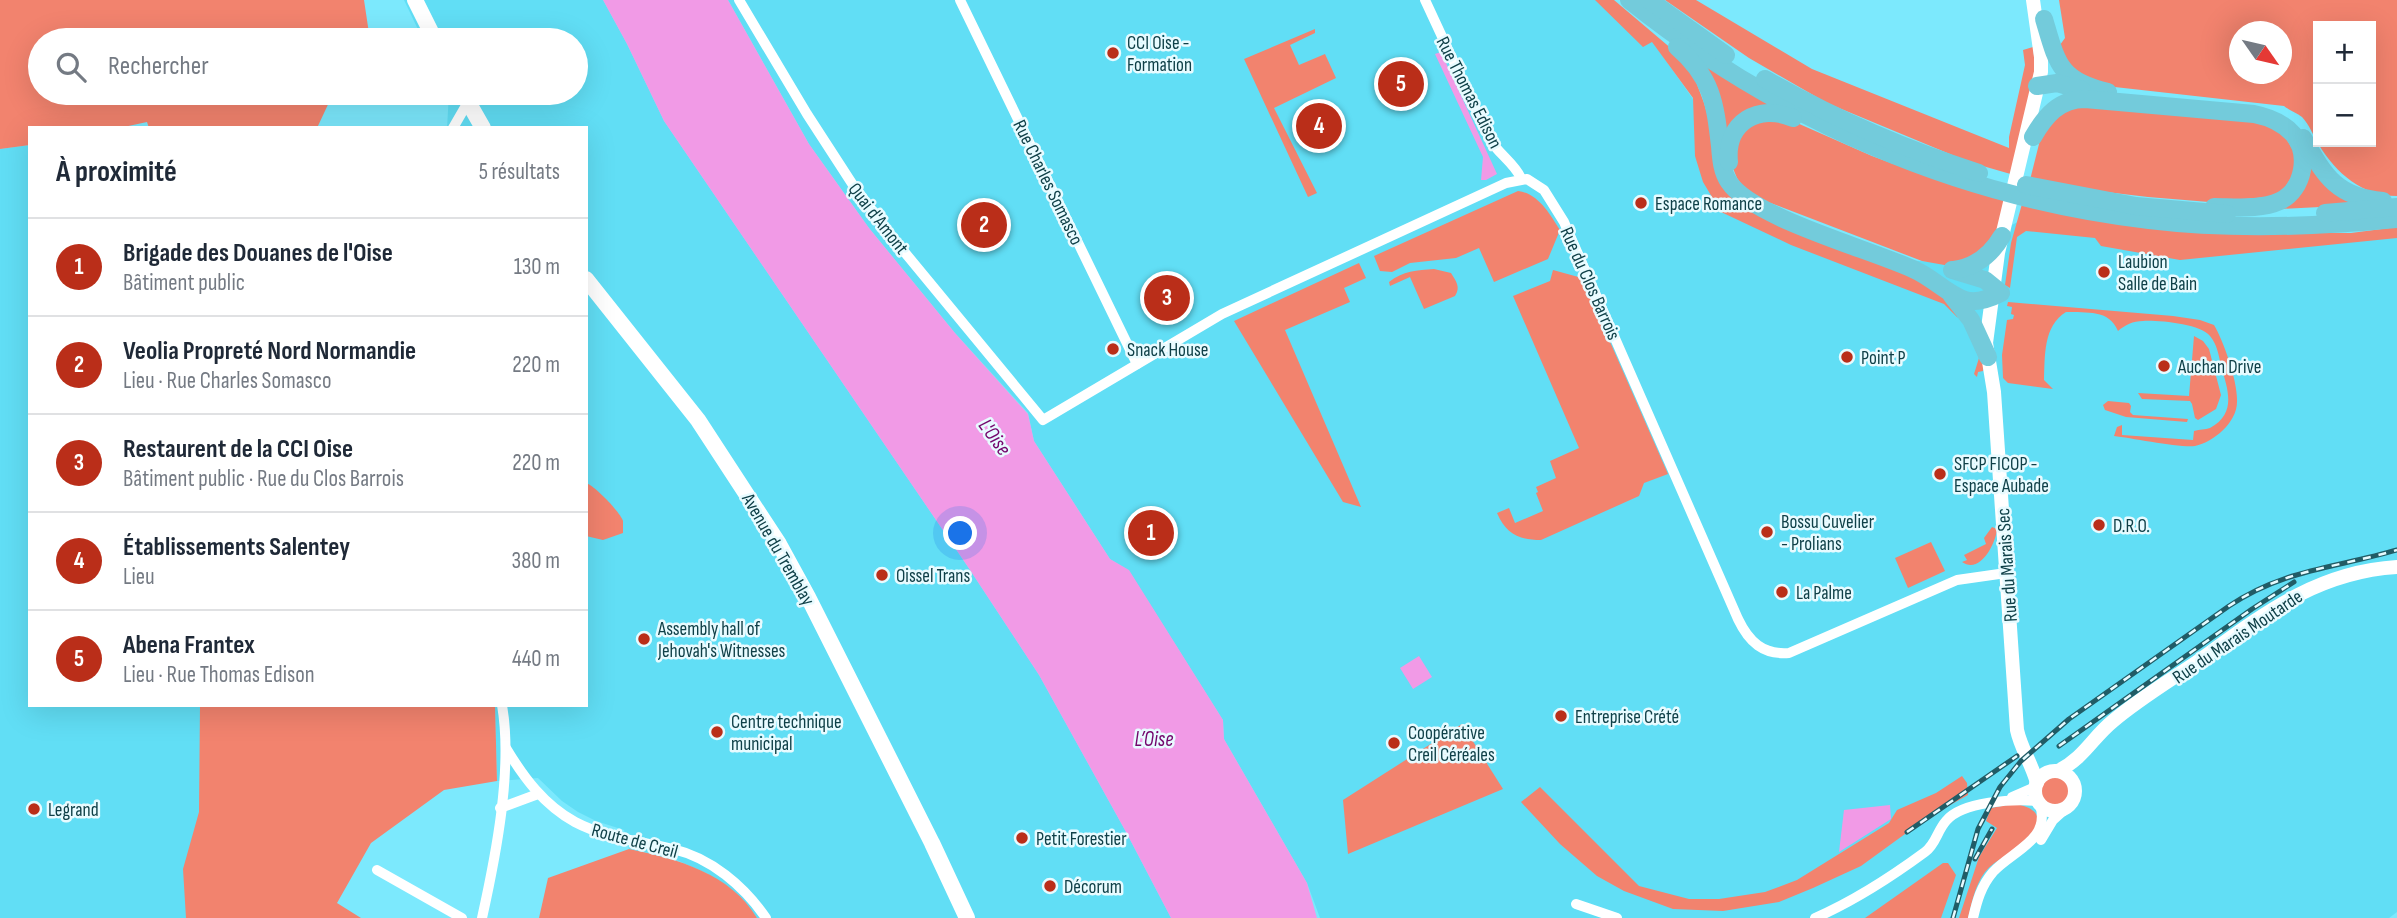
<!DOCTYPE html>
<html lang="fr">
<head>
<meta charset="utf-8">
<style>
	body { margin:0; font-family:"Sofia Sans Condensed",sans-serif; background:#f6f6f7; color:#1f2937 }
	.controls { position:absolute; right:21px; top:21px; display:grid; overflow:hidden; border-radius:0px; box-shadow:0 7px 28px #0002 }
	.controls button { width:63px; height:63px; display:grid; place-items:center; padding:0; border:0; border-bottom:2px solid #e0e1e3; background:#fff; color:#1f2937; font:35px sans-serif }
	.compass { position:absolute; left:2229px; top:21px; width:63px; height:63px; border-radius:50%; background:#fff; box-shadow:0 7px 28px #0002; rotate:124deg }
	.you { position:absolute; left:961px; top:534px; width:24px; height:24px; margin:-18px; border:5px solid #fff; border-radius:50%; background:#1a73e8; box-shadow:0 0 0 10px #1a73e833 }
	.badge { display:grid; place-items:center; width:46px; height:46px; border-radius:50%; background:#ba2e19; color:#fff; font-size:23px; font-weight:700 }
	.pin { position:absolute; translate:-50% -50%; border:4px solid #fff; box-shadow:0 2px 7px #0006 }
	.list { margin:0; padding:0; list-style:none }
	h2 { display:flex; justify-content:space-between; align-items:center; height:91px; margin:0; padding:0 28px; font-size:30px }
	h2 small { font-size:23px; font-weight:400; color:#747a83 }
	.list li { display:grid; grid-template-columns:46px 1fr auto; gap:21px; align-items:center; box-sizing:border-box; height:98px; padding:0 28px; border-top:2px solid #e0e1e3 }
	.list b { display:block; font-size:26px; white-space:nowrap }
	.list p { margin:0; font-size:23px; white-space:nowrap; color:#747a83 }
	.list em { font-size:23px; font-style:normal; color:#747a83 }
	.icon { flex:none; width:38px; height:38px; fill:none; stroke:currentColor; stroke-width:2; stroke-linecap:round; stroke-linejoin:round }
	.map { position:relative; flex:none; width:2397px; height:918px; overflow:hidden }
	.search { position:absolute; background:#fff; box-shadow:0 7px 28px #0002; left:28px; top:28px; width:560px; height:77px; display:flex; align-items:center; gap:18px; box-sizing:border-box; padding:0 24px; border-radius:38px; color:#747a83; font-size:26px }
	.panel { position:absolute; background:#fff; box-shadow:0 7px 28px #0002; left:28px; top:126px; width:560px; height:581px; border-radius:0px }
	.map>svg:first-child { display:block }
	.built { fill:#61def5 }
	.green { fill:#f2836e; fill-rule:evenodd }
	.water { fill:#f19ae6 }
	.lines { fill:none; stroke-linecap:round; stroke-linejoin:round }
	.minor { stroke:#fff; stroke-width:10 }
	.tertiary { stroke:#fff; stroke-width:14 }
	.secondary { stroke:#fff; stroke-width:16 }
	.trunk { stroke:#73cbdb; stroke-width:18 }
	.rail-casing { stroke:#215c66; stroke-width:5 }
	.rail { stroke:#e8fbff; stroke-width:2.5; stroke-dasharray:8; stroke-linecap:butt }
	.poi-dot { fill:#ba2e19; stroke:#e8fbff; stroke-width:2.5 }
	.labels { text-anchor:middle; stroke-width:5; stroke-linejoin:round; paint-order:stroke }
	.poi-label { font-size:19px; fill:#0f4048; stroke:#e8fbff; text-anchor:start }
	.street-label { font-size:19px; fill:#0f4048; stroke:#e8fbff }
	.water-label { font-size:21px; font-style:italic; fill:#73056c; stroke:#e8fbff }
</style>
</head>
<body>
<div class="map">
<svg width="2397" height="918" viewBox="0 0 2397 918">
	<rect width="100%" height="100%" fill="#7ce9fd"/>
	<!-- built -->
	<g class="built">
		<polygon points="404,0 603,0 627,44 664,121 968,567 1039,675 1126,832 1171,918 757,918 743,900 708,874 670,857 629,849 624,830 596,821 578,812 562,801 538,778 497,781 495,705 586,705 586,128 447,128 449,93 576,93 576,40 423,40"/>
		<polygon points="728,0 1606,0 1652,41 1693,99 1721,212 1824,255 1936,262 2026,218 2184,247 2397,233 2397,912 2389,918 1320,918 1307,883 1224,739 1223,720 1129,571 1110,559 1034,441 1028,413 955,333 869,228 809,144"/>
		<polygon points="30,145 30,705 216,705 226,918 0,918 0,149"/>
	</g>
	<!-- green -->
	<g class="green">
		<polygon points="0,0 364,0 370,40 40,40 40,93 366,93 332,96 317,128 149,128 147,122 119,128 30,128 30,145 0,149"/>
		<polygon points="1595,0 1614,0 1673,50 1695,79 1704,103 1730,193 1910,273 1960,309 1983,359 1983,371 1978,372 1977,377 1974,374 1979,358 1963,320 1957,317 1944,304 1791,245 1721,212 1703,182 1695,156 1693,98 1652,42 1643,47"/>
		<polygon points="1665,0 1696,0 1812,69 2009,148 2009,137 2025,65 2023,50 2033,47 2036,73 2014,175 1969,162 1827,103 1749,58"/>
		<path d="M2059,0h338v196c-35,0 -61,-23 -78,-51 -5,-8 -10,-21 -17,-28 -5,-4 -13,-7 -18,-11l-196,-22 -31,-35 8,-11zM2318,26h53v116h-53zM2240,32h42v42h-42z"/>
		<polygon points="1315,29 1315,33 1290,45 1299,65 1325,54 1336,78 1274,108 1317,193 1308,197 1244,59"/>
		<polygon points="1702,63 1774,106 1726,141"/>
		<polygon points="2067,106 2223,114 2280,127 2300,163 2280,196 2209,202 2148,197 2056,186 2030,180 2043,128"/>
		<polygon points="1788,119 1872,156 1929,177 2010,197 2001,228 1987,249 1950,266 1922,261 1768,202 1744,188 1737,178 1732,166 1732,146 1750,121"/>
		<polygon points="2307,162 2359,205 2279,209"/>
		<path d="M1518,191c20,2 32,23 42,39l-12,29 -54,23 -15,-34 -23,10 -46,5 -18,9 -12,-1 -6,-15z"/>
		<polygon points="2022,204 2185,232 2351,233 2397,227 2397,238 2180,260 2101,246 2095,238 2026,231 2017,237 2010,288 2005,285 2011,243"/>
		<polygon points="1359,263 1366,278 1344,288 1350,302 1285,330 1361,507 1343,502 1234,321"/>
		<path d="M1434,269l17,4c5,8 10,14 4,23l-31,13 -14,-32 -20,9 -1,-4c14,-11 28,-12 45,-13z"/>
		<path d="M1553,270l29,8 86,196 -24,9 -5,13 -98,44c-22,0 -35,-6 -44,-27l12,-5 6,15 28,-12 -7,-18 2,-1 -2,-5 20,-9 -6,-17 29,-13 -66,-152 37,-15z"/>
		<path d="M2008,302l165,14 27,4 14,5c10,17 24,57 23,77 0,20 -23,40 -42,44 -14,2 -64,-8 -81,-10l3,-9 5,-2v10l71,5 1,-9c6,-2 11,-1 16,-3 27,-15 18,-38 11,-62 -2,-10 -4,-22 -11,-30 -9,-12 -52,-16 -67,-15 -10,0 -18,4 -25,10 -9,-22 -31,-18 -52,-19 -23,14 -21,44 -22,68l9,9 -45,-6 -5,-5 -1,-23 5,-35 6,-1 1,-4 -3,-1 1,-7 -5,-1z"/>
		<polygon points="2194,336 2203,341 2209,349 2221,395 2216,409 2198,420 2195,418 2192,404 2190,401 2142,399 2138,393 2189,396"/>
		<polygon points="2108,401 2129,403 2131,406 2130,412 2133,415 2188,419 2187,422 2126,417 2105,410 2103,405"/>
		<path d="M586,483c9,3 34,29 37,38 0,3 0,10 0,12l-20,7 -17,-4z"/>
		<path d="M1992,527l5,2c-1,14 -17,46 -35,33l5,-2 -3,-5 22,-11 -2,-6z"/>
		<polygon points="1931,542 1945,571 1908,588 1895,558"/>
		<polygon points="200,705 495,705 497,781 444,790 371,843 337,903 361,918 186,918 183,869 199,812"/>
		<polygon points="1462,724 1503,789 1348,854 1343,800"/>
		<polygon points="1962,776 1967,783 1968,795 1927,818 1861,866 1813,888 1779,902 1723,911 1673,909 1624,891 1597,876 1560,844 1521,802 1540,787 1639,886 1689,899 1719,899 1765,892 1797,880 1889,823 1897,810 1936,793"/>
		<circle cx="2055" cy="791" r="14"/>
		<path d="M2013,804c29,3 32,19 12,39 -12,12 -29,15 -40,29 -10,13 -13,30 -17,46h-9l20,-61 18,-29 -11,-7 5,-13z"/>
		<path d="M629,849c48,10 101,24 128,69h-218l9,-40z"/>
		<polygon points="1943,863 1948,863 1956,875 1941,918 1865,918"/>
	</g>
	<!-- water -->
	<g class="water">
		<polygon points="603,0 728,0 809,144 869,228 955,333 1028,414 1034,441 1110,559 1129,570 1223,720 1224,739 1307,883 1317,918 1171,918 1126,832 1039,675 968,567 664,121 627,44"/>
		<polygon points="1441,52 1497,174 1486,180 1481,180 1483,157 1435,54"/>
		<polygon points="1419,656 1432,677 1413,689 1400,668"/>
		<polygon points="1890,805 1891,819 1839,852 1844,810"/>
	</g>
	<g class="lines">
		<!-- minor -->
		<g class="minor">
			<path d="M739,0l68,114 46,71 44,58 146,177 179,-106 284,-131 21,-4 17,11 20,32 174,397c11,23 25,36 51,34l168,-73 49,-7"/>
			<polyline points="960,0 1137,364"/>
			<path d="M1425,0l65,140c9,14 24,23 31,38"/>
			<polyline points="453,128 468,102"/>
			<path d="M506,748c18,30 38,57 69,74 30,16 65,19 98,27 38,9 71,37 93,69"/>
			<polyline points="2012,797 2035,787"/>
			<polyline points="500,808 538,794"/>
			<polyline points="2041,840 2053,820 2064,810"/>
			<polyline points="377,870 462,918"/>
			<polyline points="1576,904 1617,918"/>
			<path d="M482,918c14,-63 31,-149 20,-213"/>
			<path d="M1815,918c39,-17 76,-41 110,-66 11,-8 12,-21 21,-31 16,-20 68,-22 92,-20"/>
			<path d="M1973,918c4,-17 8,-32 20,-46 19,-21 58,-32 47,-67"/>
		</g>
		<!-- tertiary -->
		<g class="tertiary">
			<path d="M2033,0l8,57v15l-43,181 -12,90 8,49 23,338c4,19 15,34 20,53"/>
			<circle cx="2055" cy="791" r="20"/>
			<path d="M2058,771c27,-14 34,-33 55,-50 26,-22 56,-40 84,-59 64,-46 118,-90 200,-95"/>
		</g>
		<!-- secondary -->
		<g class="secondary">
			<polyline points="415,0 435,40"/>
			<polyline points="463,93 483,128"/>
			<polyline points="586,279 698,420 779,544 808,597 932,843 967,918"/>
		</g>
		<!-- trunk -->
		<g class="trunk">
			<path d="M1629,0c149,120 330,198 520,220 82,10 166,7 248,-1"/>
			<polyline points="1649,0 1726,55"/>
			<path d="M2044,19c13,44 15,62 64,73"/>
			<path d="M1677,47c35,30 38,56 43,99 1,13 2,26 9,36 23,36 144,68 186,88 18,8 32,24 50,30 12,4 26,-2 36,-7l-16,-13 -33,-10"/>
			<path d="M1765,79c68,39 139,70 214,94"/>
			<polyline points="2037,86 2057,83 2082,90"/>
			<path d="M2033,137c12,-21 26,-38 52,-38l169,15c15,3 29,9 39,20 17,20 11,55 -13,67 -20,9 -45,6 -66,6"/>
			<path d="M2303,138c22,38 33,59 80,63"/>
			<path d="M1729,162c-4,-40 30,-59 64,-44"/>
			<polyline points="2026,185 2136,206 2227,214"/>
			<polyline points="2325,213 2397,207"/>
			<path d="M1954,270c21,-3 37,-15 48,-34"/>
			<polyline points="1952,296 1971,320 1988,357"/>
		</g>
		<!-- rail casing -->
		<g class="rail-casing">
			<g id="rail">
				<polyline points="2059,746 2252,609 2294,582"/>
				<polyline points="1907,832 2017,756"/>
				<polyline points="1975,859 1992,829"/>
				<path d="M1953,918l25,-89 22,-42 21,-26 48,-42 160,-113c55,-37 107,-38 168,-56"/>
			</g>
		</g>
		<!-- rail -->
		<use href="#rail" class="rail"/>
	</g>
	<!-- markers -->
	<g class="poi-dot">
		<circle cx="1113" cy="53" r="7"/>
		<circle cx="1641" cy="203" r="7"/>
		<circle cx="2104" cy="272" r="7"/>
		<circle cx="1113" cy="349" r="7"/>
		<circle cx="1847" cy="357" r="7"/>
		<circle cx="2164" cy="366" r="7"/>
		<circle cx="1940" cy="474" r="7"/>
		<circle cx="2099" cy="525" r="7"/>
		<circle cx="1767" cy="532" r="7"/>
		<circle cx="882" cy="575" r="7"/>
		<circle cx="1782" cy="592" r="7"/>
		<circle cx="644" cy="639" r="7"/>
		<circle cx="1561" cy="716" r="7"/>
		<circle cx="717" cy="732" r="7"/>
		<circle cx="1394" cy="743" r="7"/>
		<circle cx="34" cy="809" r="7"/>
		<circle cx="1022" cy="838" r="7"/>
		<circle cx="1050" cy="886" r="7"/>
	</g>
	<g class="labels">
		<!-- poi labels -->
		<g class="poi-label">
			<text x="1127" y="49">CCI Oise -<tspan x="1127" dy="22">Formation</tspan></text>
			<text x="1655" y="210">Espace Romance</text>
			<text x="2118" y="268">Laubion<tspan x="2118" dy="22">Salle de Bain</tspan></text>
			<text x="1127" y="356">Snack House</text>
			<text x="1861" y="364">Point P</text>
			<text x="2178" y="373">Auchan Drive</text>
			<text x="1954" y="470">SFCP FICOP -<tspan x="1954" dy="22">Espace Aubade</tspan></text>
			<text x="1781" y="528">Bossu Cuvelier<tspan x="1781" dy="22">- Prolians</tspan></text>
			<text x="2113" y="532">D.R.O.</text>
			<text x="896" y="582">Oissel Trans</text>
			<text x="1796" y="599">La Palme</text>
			<text x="658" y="635">Assembly hall of<tspan x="658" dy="22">Jehovah's Witnesses</tspan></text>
			<text x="1575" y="723">Entreprise Crété</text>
			<text x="731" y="728">Centre technique<tspan x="731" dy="22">municipal</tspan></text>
			<text x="1408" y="739">Coopérative<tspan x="1408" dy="22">Creil Céréales</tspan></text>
			<text x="48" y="816">Legrand</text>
			<text x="1036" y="845">Petit Forestier</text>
			<text x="1064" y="893">Décorum</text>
		</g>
		<!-- street labels -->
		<g class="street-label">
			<text transform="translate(1470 92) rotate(63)" y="7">Rue Thomas Edison</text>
			<text transform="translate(1049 182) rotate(64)" y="7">Rue Charles Somasco</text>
			<text transform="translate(879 218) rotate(52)" y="7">Quai d'Amont</text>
			<text transform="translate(1591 283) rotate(66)" y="7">Rue du Clos Barrois</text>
			<text transform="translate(779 549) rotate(60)" y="7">Avenue du Tremblay</text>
			<text transform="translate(2006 565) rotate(-94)" y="7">Rue du Marais Sec</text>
			<text transform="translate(2237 636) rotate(-34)" y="7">Rue du Marais Moutarde</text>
			<text transform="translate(635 840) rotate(15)" y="7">Route de Creil</text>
		</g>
		<!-- water labels -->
		<g class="water-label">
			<text transform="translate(995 437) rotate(54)" y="7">L'Oise</text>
			<text x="1154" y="746">L’Oise</text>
		</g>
	</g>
</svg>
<div class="controls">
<button>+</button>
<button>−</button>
</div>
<svg class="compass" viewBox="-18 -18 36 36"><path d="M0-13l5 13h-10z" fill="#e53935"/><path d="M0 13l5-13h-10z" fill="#747a83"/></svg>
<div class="you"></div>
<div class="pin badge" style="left:1151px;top:533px">1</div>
<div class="pin badge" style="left:984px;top:225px">2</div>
<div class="pin badge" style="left:1167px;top:298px">3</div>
<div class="pin badge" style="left:1319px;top:126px">4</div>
<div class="pin badge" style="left:1401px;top:84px">5</div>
<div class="search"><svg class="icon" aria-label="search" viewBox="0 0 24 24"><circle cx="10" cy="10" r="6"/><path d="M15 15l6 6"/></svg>Rechercher</div>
<section class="panel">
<h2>À proximité<small>5 résultats</small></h2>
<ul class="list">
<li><span class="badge">1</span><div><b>Brigade des Douanes de l'Oise</b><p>Bâtiment public</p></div><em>130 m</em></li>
<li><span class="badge">2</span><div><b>Veolia Propreté Nord Normandie</b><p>Lieu · Rue Charles Somasco</p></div><em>220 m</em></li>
<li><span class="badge">3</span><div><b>Restaurent de la CCI Oise</b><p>Bâtiment public · Rue du Clos Barrois</p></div><em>220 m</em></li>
<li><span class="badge">4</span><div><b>Établissements Salentey</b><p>Lieu</p></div><em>380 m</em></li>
<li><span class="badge">5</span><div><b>Abena Frantex</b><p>Lieu · Rue Thomas Edison</p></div><em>440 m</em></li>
</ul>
</section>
</div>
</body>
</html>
